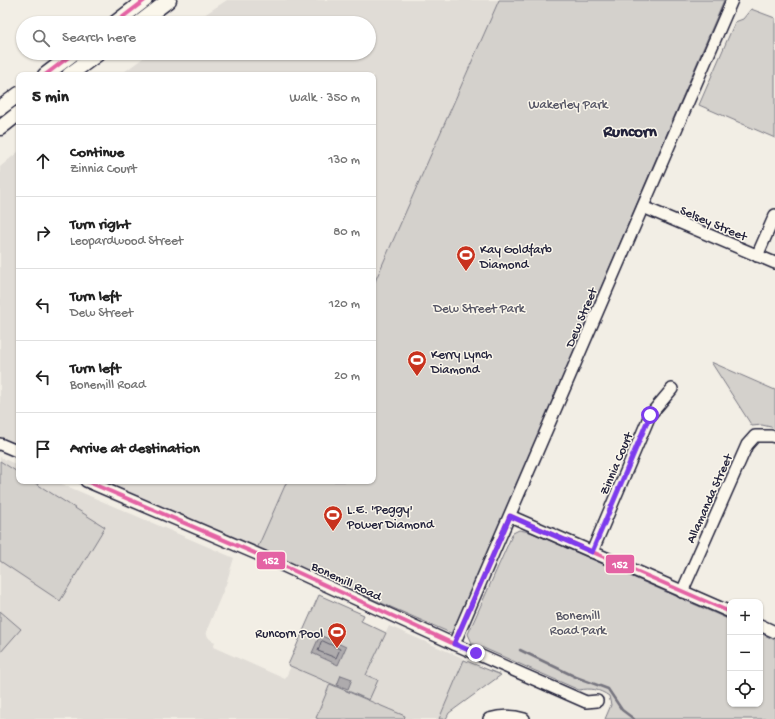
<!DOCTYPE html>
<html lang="en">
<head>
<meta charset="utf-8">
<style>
	body { margin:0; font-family:"Gochi Hand",sans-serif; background:#f6f6f6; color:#222 }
	.controls { position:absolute; right:12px; bottom:12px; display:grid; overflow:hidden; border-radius:8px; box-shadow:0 1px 3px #0004 }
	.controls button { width:36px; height:36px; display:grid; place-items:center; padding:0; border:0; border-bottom:1px solid #e0e0e0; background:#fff; color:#222; font:20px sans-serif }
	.stop { position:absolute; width:12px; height:12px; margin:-9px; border:3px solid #7c3aed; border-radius:50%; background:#fff }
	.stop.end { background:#7c3aed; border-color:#fff; box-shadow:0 1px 4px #0008 }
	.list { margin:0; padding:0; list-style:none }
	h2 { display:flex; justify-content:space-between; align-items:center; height:52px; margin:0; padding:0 16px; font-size:17px }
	h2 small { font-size:13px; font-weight:400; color:#767676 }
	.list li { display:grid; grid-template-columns:26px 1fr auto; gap:12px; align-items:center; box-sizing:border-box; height:72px; padding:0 16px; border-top:1px solid #e0e0e0 }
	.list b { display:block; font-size:15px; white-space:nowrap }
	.list p { margin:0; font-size:13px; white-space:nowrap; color:#767676 }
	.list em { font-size:13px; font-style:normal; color:#767676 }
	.icon { flex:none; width:22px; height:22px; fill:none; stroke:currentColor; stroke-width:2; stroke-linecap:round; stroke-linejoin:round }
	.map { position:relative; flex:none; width:775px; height:719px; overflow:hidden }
	.search { position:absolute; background:#fff; box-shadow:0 1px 3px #0004; left:16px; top:16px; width:360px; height:44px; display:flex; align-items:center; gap:10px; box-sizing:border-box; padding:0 14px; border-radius:22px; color:#767676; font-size:15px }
	.panel { position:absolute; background:#fff; box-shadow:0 1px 3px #0004; left:16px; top:72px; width:360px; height:412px; border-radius:8px }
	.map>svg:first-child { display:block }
	.built { fill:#e0dcd6 }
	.green { fill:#d4d1cc; stroke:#7b7a84 }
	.water { fill:#aeabad; stroke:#76747f }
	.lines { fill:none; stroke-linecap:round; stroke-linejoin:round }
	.shore { stroke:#5a5969; stroke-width:1 }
	.stream { stroke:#76747f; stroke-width:2.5 }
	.minor-casing { stroke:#22223b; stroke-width:14 }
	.major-casing { stroke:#22223b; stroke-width:17 }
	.minor { stroke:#fbf7ec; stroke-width:11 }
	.major { stroke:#fbf7ec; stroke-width:14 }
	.bus-1-casing { stroke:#fbf7ec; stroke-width:7 }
	.bus-1 { stroke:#e463a4; stroke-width:4 }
	.route { stroke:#7c3aed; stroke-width:5 }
	.labels { text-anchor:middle; stroke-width:3; stroke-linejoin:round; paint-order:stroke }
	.park-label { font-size:13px; fill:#575766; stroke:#fbf7ec }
	.street-label { font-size:13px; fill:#22223b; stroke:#fbf7ec }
	.poi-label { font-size:13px; fill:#22223b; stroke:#fbf7ec; text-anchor:start }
	.district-label { font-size:17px; font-weight:bold; fill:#22223b; stroke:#fbf7ec }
	.line-badge { stroke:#fbf7ec; stroke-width:1.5 }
	.badge-label { font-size:11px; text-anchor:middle; font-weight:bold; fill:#fff }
</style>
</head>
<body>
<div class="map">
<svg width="775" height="719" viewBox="0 0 775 719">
	<rect width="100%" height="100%" fill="#f2eee5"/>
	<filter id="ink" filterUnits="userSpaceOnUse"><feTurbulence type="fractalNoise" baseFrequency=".025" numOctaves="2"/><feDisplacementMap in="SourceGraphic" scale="8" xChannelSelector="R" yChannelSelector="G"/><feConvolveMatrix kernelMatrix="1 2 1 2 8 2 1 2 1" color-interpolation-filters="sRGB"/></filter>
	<g filter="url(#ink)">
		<!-- built -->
		<g class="built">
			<polygon points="227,0 499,0 373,286 373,75 120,75 150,53 369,53 369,23 192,23"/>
			<polygon points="19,151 19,445 0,437 0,167"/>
			<polygon points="0,457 19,466 19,481 55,481 234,558 226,584 206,632 208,637 211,640 215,642 213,647 285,679 291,666 369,700 366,675 389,626 465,659 439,719 0,719"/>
			<polygon points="105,481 287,481 257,549"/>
		</g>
		<!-- green -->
		<g class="green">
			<polygon points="499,0 724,0 453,634 257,549 287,481 373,481 373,286"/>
			<polygon points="751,9 775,18 775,138 699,105 735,22 743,19"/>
			<polygon points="711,362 775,390 775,428 762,425 752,426"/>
			<polygon points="0,461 19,473 19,481 32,481 105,527 60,601 0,561"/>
			<path d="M519,530l11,2 200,88v84h30v-71l15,7v79h-170l6,-14 -2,-9c-10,-7 -18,-8 -30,-6l-107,-47 -4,-9 45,-101z"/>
			<polygon points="319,595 364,615 361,621 386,633 366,675 378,680 369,700 288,665"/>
			<polygon points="0,611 21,629 0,653"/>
			<polygon points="464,660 501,675 449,713 446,719 439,719"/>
			<polygon points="330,684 405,716 404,719 319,719 316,718"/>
		</g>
		<!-- water -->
		<g class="water">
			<polygon points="320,635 346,647 338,665 312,653"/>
			<polygon points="341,675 352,679 348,689 337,685"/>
		</g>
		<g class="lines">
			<!-- shore -->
			<polygon class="shore" points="323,641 340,649 336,658 318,651 321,642"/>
			<!-- stream -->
			<polyline class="stream" points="520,650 576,677 608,689 622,710 634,719"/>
			<!-- minor casing -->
			<g class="minor-casing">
				<g id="minor">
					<polyline points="643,207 775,263"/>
					<polyline points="757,256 775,215"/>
					<polyline points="0,444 19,452"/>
					<polyline points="86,481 264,557 454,644 586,702 597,701"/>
					<polyline points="510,516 730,612"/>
					<polyline points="592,552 650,415 672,389"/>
					<polyline points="682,592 747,445 755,436 771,436 775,437"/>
					<polyline points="760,625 775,632"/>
					<polyline points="454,644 732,0"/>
					<path d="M489,719c13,-4 23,-4 35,0"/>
				</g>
			</g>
			<!-- major casing -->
			<g class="major-casing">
				<g id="major">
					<polyline points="115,23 145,0"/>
					<polyline points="139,23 169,0"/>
					<polyline points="45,75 74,53"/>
					<polyline points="69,75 99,53"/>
					<polyline points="0,108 19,94"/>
					<polyline points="0,128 19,113"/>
				</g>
			</g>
			<!-- minor -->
			<use href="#minor" class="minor"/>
			<!-- major -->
			<use href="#major" class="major"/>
			<!-- bus-1 casing -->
			<g class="bus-1-casing">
				<g id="bus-1">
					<polyline points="115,23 145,0"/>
					<polyline points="45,75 74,53"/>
					<polyline points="86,481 264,557 454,644"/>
					<polyline points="510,516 730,612"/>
					<polyline points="454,644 510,516"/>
				</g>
			</g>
			<!-- bus-1 -->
			<use href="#bus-1" class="bus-1"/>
		</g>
	</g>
	<g class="lines" filter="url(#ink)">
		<!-- route -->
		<polyline class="route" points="476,653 454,644 510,516 592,552 650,415"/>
	</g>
	<!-- icons -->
	<defs>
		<g id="stadium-pin" transform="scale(1)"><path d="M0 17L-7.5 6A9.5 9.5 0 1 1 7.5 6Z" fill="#c8321e" stroke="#fbf7ec"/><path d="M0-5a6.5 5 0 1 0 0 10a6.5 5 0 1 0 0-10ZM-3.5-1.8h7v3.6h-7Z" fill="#fff"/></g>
	</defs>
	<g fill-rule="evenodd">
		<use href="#stadium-pin" x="466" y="255"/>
		<use href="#stadium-pin" x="417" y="360"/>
		<use href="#stadium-pin" x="333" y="515"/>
		<use href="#stadium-pin" x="337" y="632"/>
	</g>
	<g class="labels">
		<!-- park labels -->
		<g class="park-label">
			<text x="568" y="108">Wakerley Park</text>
			<text x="479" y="312">Dew Street Park</text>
			<text x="578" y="619">Bonemill<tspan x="578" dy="15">Road Park</tspan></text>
		</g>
		<!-- street labels -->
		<g class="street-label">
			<text transform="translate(714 222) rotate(23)" y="5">Selsey Street</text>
			<text transform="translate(580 317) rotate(-67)" y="5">Dew Street</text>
			<text transform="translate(615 463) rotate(-67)" y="5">Zinnia Court</text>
			<text transform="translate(708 498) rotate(-66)" y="5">Allamanda Street</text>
			<text transform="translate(347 580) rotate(25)" y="5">Bonemill Road</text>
		</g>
		<!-- poi labels -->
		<g class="poi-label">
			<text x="480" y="253">Kay Goldfarb<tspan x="480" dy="15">Diamond</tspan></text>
			<text x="431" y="358">Kerry Lynch<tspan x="431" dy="15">Diamond</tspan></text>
			<text x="347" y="513">L.E. 'Peggy'<tspan x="347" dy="15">Power Diamond</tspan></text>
			<text x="323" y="637" text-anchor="end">Runcorn Pool</text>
		</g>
		<!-- district labels -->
		<g class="district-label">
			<text x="630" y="136">Runcorn</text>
		</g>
	</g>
	<g class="line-badge">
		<rect x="256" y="551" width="30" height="19" rx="4" fill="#e463a4"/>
		<rect x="605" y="554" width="30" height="20" rx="4" fill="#e463a4"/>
	</g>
	<g class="badge-label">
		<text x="271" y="564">152</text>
		<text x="620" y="568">152</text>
	</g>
</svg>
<div class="controls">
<button>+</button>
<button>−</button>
<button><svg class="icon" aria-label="locate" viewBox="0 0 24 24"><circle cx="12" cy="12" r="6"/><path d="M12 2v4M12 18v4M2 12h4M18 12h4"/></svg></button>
</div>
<div class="stop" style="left:650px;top:415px"></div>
<div class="stop end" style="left:476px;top:653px"></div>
<div class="search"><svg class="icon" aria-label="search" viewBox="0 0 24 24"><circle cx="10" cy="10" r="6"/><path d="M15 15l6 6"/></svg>Search here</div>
<section class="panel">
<h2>5 min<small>Walk · 350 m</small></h2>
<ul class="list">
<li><svg class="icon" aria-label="ahead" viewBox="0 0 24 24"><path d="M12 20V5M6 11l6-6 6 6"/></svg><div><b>Continue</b><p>Zinnia Court</p></div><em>130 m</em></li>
<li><svg class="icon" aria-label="right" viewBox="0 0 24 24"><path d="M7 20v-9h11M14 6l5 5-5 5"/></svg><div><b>Turn right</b><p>Leopardwood Street</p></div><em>80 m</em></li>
<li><svg class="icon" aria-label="left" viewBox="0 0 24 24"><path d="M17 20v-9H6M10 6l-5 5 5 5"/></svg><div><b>Turn left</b><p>Dew Street</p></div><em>120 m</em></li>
<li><svg class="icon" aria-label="left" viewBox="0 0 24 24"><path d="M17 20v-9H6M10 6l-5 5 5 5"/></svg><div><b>Turn left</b><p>Bonemill Road</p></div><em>20 m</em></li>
<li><svg class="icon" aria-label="arrive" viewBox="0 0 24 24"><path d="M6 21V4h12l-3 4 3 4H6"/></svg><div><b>Arrive at destination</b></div></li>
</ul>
</section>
</div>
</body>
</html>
